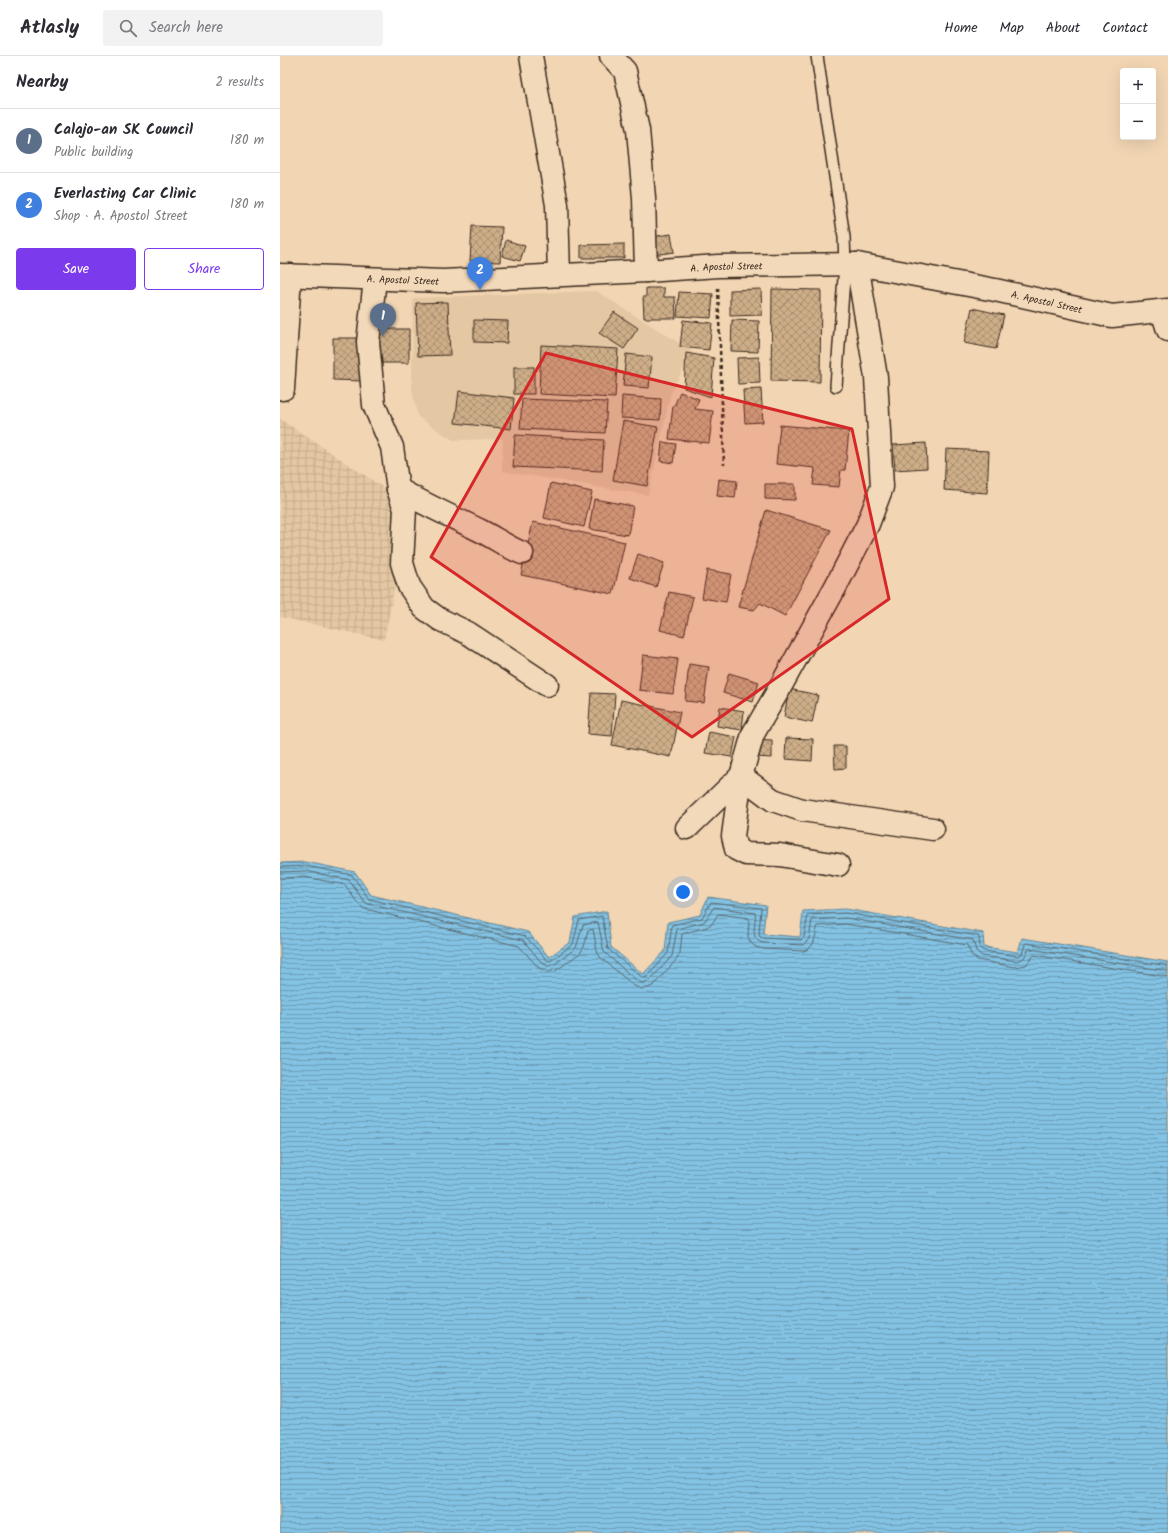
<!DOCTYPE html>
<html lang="en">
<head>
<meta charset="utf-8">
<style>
	body { margin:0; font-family:Kalam,sans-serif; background:#f2f2f3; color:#2b2b33 }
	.controls { position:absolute; right:12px; top:12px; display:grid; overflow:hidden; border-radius:4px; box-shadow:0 4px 16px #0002 }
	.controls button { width:36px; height:36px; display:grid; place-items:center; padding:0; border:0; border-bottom:1px solid #e1e1e2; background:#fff; color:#2b2b33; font:20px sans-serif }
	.you { position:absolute; left:403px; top:836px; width:14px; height:14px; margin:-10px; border:3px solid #fff; border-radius:50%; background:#1a73e8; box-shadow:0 0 0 6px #1a73e833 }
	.badge { display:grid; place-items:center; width:26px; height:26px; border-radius:50%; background:#7c3aed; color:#fff; font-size:13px; font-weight:700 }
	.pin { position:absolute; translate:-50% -33px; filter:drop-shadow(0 1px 2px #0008) }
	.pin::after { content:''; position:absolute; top:21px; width:14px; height:12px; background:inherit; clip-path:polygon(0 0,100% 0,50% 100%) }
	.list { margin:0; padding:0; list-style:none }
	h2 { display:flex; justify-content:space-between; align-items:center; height:52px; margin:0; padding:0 16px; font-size:17px }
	h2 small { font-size:13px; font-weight:400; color:#7c7c81 }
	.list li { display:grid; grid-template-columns:26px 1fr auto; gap:12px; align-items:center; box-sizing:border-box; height:64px; padding:0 16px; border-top:1px solid #e1e1e2 }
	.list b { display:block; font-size:15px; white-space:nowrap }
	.list p { margin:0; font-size:13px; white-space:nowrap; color:#7c7c81 }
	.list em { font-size:13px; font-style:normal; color:#7c7c81 }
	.actions { display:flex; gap:8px; padding:12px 16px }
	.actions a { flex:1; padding:9px 0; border:1px solid #7c3aed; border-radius:4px; text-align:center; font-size:14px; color:#7c3aed }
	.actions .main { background:#7c3aed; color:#fff }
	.icon { flex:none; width:22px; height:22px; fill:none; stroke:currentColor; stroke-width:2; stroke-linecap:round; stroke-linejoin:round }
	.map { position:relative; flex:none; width:888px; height:1477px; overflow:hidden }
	header { display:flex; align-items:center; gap:24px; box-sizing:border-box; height:56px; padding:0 20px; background:#fff; border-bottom:1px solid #e1e1e2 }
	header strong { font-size:19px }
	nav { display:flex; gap:22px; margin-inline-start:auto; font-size:14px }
	.search { width:280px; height:36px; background:#f2f2f3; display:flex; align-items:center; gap:10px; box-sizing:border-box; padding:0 14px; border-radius:4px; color:#7c7c81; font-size:15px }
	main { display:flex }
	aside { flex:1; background:#fff }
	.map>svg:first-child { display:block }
	.built { fill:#e4c7a3 }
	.industrial { fill:url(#industrial-grid) }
	.water { fill:url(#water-rules); stroke:#668594 }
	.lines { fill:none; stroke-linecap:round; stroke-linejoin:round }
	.shore { stroke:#58676d; stroke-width:1 }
	.building { fill:url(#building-cross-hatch); stroke:#3b2a1e }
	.lane-casing { stroke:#3b2a1e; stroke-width:14 }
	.street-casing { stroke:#3b2a1e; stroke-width:25 }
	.secondary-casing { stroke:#3b2a1e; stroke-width:25 }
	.path { stroke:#3b2a1e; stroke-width:2.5; stroke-dasharray:4 3; stroke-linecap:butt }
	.lane { stroke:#f2d9ba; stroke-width:11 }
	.street { stroke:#f2d9ba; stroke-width:22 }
	.secondary { stroke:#f2d9ba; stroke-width:22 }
	.marked { fill:#d62828; fill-opacity:0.2; stroke:#d62828; stroke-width:3; stroke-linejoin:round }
	.labels { text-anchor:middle; stroke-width:3.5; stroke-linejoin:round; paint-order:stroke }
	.street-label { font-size:10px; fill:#3b2a1e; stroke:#f2d9ba }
</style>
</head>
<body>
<header>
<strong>Atlasly</strong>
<div class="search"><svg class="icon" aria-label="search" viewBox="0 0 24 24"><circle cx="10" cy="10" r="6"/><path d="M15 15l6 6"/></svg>Search here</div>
<nav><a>Home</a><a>Map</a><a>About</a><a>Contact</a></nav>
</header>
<main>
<aside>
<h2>Nearby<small>2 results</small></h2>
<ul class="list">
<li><span class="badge" style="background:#5c6f8a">1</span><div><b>Calajo-an SK Council</b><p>Public building</p></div><em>180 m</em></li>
<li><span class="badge" style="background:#3f7fe0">2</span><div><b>Everlasting Car Clinic</b><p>Shop · A. Apostol Street</p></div><em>180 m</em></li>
</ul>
<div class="actions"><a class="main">Save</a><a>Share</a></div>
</aside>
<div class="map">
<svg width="888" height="1477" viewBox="0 0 888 1477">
	<defs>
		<pattern id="industrial-grid" width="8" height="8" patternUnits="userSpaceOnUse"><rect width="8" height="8" fill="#e4c7a3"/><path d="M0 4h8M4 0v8" fill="none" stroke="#c4ab8c"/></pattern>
		<pattern id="water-rules" width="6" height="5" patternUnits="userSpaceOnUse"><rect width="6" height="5" fill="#83c2e3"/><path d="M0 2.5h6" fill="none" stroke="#6c9eb7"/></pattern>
		<pattern id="building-cross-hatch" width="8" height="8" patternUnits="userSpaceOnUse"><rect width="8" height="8" fill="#cdae88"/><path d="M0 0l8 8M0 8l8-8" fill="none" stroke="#a88e6f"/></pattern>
	</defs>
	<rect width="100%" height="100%" fill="#f2d6b3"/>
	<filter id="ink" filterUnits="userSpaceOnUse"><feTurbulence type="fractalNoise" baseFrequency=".025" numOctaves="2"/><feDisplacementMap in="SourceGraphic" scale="8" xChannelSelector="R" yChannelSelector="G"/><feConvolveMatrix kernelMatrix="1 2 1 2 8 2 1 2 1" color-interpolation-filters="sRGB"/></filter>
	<g filter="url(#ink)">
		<!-- built -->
		<polygon class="built" points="316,235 412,295 391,337 368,439 222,415 223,383 173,384 138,361 132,334 133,242"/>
		<!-- industrial -->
		<polygon class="industrial" points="0,363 119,442 118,515 104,584 0,561"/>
		<!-- water -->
		<polygon class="water" points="26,806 75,816 91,839 248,876 269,901 290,886 295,861 327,855 331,891 363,918 385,895 388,866 420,859 428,841 486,849 483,878 520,881 523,855 566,853 703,877 704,891 738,896 742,882 888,906 888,1477 0,1477 0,807"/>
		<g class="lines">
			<!-- shore -->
			<g class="shore">
				<polyline points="0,811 26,810 72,819 89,843 245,880 266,903 269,905 272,904 293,888 299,864 322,860 328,893 363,922 367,921 388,897 392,869 422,862 431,846 481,852 479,878 480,881 483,882 521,884 524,881 528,859 566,857 698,880 699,881 700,892 704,895 738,900 742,898 745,888 746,887 888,910"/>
				<path d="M0,816l26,-1 43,9 14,20 5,4 155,36 19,23 6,3 7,-2 21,-16 7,-23 15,-3 6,30 33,29 6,2 7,-3 22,-24 5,-27 27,-7 10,-15 41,6c2,10 -7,26 8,30l40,2 6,-6 3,-19 34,-2 127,22 3,11 6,5 35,5 7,-3 4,-8 2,-1 138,22"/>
				<path d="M0,822l25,-1 40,8 14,20 6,4 154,37 20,22 9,4 9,-2 23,-17 4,-6 4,-16 5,-2 4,22 3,6 34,29 8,3 6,-1 6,-3 23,-26 3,-6 2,-19 25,-7 5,-3 6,-10 31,4 -1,19 3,6 5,4 7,2 41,2c13,-5 10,-15 14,-25l28,-2 121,21 5,11 6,4 37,7 11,-2 8,-10 134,22"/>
			</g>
		</g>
		<!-- building -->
		<g class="building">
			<polygon points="192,170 222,171 220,206 190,205"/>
			<polygon points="391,178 394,196 373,199 370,181"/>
			<polygon points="226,184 245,190 240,205 222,200"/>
			<polygon points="344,188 344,202 301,202 301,189"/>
			<polygon points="366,232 384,232 384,241 395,241 396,262 364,262 363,241 366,241"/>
			<polygon points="481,233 482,259 450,260 450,234"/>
			<polygon points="492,233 541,234 540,326 491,325"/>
			<polygon points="399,236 433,238 431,262 397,260"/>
			<polygon points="168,246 170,299 138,300 136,247"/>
			<polygon points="692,252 724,259 716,293 684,287"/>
			<polygon points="334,256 358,272 344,293 319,277"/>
			<polygon points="194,264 228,265 227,287 194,286"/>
			<polygon points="403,264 432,267 429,294 400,291"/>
			<polygon points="452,264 479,265 478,296 451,295"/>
			<polygon points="97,273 129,273 129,307 96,307"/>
			<polygon points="53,282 82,282 82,325 53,324"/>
			<polygon points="261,289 338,293 335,342 259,338"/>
			<polygon points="406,297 434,302 431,341 404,332"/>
			<polygon points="346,298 372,301 369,332 343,330"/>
			<polygon points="479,301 480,327 458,328 457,302"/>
			<rect x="234" y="311" width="20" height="27"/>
			<polygon points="481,333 483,366 465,367 463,334"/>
			<polygon points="179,335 234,342 231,373 175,367"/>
			<polygon points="400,336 419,343 415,353 433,355 429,387 389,383 393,350 394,350"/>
			<polygon points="342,340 381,343 380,364 341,362"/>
			<polygon points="242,343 327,346 325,377 240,373"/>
			<polygon points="343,365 378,371 367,430 333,424"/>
			<polygon points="500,369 569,375 565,414 561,414 559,431 533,429 535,412 496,408"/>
			<polygon points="235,379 324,384 322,415 233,411"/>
			<polygon points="382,386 396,388 393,407 380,405"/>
			<polygon points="646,387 647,412 615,414 613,389"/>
			<polygon points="666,393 709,395 707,437 664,434"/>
			<polygon points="439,423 457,425 455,442 437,440"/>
			<polygon points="271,427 312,436 304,471 264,462"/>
			<polygon points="485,428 515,428 515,444 485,443"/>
			<polygon points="314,443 353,450 348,479 309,473"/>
			<polygon points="486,454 551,474 505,560 480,547 474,554 458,551"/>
			<polygon points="253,466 345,486 333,538 241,519"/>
			<polygon points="358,498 384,507 376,531 350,522"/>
			<polygon points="427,514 451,518 446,546 422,542"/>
			<polygon points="389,536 413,541 404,580 380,574"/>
			<polygon points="363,599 398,603 393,638 359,634"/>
			<polygon points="409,608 429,611 424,647 405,645"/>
			<polygon points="449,617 479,626 473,646 443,637"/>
			<polygon points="509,633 538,639 532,667 504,661"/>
			<polygon points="311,637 335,638 332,680 308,678"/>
			<polygon points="341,644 400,656 391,701 332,689"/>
			<polygon points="440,651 464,655 462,674 437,670"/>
			<polygon points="429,676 456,681 452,701 425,697"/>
			<polygon points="506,682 533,683 532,705 505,703"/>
			<polygon points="475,683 492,684 492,702 475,701"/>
			<polygon points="554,690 566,690 566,712 555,713"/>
		</g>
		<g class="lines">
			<!-- lane casing -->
			<g class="lane-casing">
				<polyline id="lane" points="537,0 564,181 565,208 556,330"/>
			</g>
			<!-- street casing -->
			<g class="street-casing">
				<g id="street">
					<polyline points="251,0 277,149 279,219"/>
					<polyline points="331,0 345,15 358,74 364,142 366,215"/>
					<polyline points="95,223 88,286 94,349 112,391 118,433 125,453 122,507 129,530 144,552 159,563 188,577 267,629"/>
					<polyline points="882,255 888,274"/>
					<polyline points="3,333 10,219"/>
					<path d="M118,433c27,16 55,28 83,42 14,7 26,16 41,22"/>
					<polyline points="461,720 493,744 522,754 653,773"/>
					<polyline points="461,720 453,780 456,793 466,798 500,799 558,809"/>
					<polyline points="407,772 461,720 473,678 498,635 556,530 588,468 602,431 596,321 577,208"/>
				</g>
			</g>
			<!-- secondary casing -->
			<g class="secondary-casing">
				<g id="secondary">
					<path id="s1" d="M0,219l163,6 203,-10 72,-5 139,-2 138,26 117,26 56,-6"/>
				</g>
			</g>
			<!-- path -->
			<polyline class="path" points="438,232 444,409"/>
			<!-- lane -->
			<use href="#lane" class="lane"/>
			<!-- street -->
			<use href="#street" class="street"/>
			<!-- secondary -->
			<use href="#secondary" class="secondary"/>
		</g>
	</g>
	<!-- marked area -->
	<path class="marked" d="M266,297l306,76 37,170 -197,138 -261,-180z"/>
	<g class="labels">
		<!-- street labels -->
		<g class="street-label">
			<text dy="4" stroke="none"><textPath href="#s1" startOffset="447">A. Apostol Street</textPath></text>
			<text dy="4" stroke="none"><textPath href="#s1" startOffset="123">A. Apostol Street</textPath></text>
			<text dy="4" stroke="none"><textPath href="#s1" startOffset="771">A. Apostol Street</textPath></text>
		</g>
	</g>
</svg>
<div class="controls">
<button>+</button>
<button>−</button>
</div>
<div class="you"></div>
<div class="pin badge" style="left:103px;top:280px;background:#5c6f8a">1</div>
<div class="pin badge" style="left:200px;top:234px;background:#3f7fe0">2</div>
</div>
</main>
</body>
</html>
